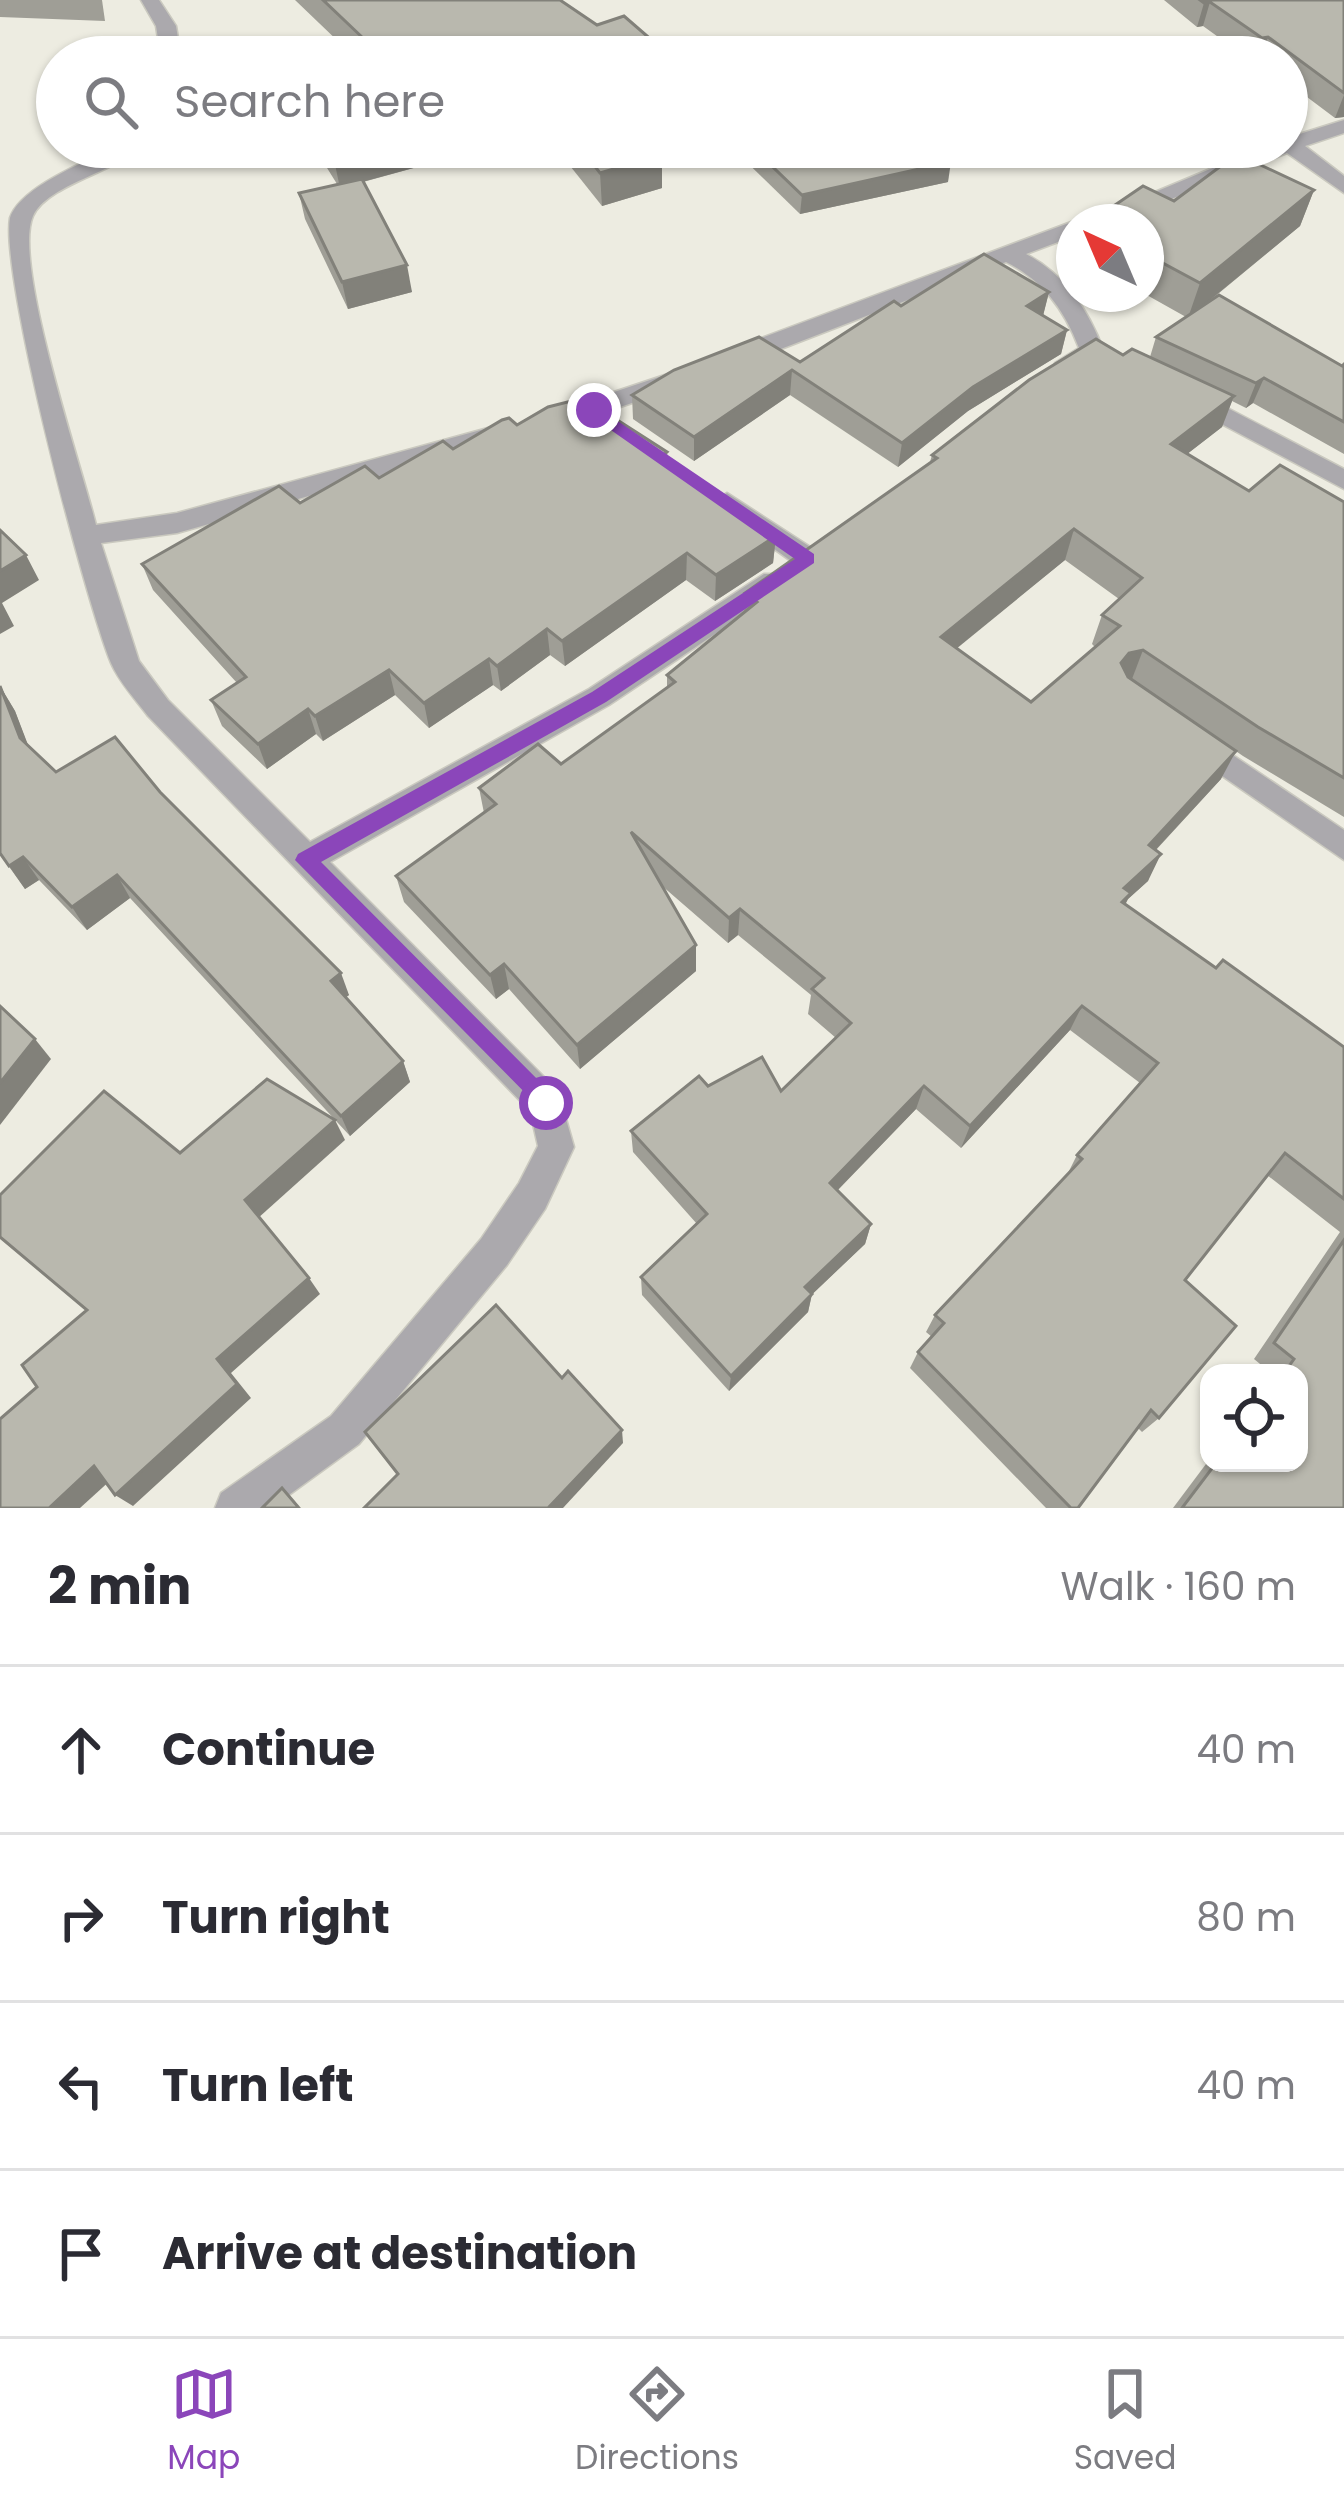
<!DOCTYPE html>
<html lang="en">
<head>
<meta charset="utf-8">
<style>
	body { margin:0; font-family:Poppins,sans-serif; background:#f7f7f7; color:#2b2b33 }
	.controls { position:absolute; right:36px; bottom:36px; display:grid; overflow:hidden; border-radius:24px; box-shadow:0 3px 9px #0004 }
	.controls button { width:108px; height:108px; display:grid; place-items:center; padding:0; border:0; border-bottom:3px solid #e1e1e2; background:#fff; color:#2b2b33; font:60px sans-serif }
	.compass { position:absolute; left:1056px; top:204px; width:108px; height:108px; border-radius:50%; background:#fff; box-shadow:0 3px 9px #0004; rotate:316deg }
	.stop { position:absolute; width:36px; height:36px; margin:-27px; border:9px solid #8b46ba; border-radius:50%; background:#fff }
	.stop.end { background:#8b46ba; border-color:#fff; box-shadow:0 3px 12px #0008 }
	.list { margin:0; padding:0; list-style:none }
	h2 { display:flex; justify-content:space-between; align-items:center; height:156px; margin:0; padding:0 48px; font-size:51px }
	h2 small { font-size:39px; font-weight:400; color:#7c7c81 }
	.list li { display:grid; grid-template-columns:78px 1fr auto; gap:36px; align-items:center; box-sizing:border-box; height:168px; padding:0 48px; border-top:3px solid #e1e1e2 }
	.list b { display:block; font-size:45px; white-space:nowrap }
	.list em { font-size:39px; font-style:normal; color:#7c7c81 }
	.icon { flex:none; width:66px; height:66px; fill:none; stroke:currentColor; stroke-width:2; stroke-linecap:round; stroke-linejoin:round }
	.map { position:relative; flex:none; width:1344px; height:1508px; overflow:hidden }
	.search { position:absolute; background:#fff; box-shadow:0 3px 9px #0004; left:36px; right:36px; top:36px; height:132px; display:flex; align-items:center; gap:30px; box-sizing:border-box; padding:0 42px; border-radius:66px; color:#7c7c81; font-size:45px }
	.sheet { height:828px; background:#fff }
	nav { display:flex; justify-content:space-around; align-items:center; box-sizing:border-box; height:168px; border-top:3px solid #e1e1e2; background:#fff; font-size:33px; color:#7c7c81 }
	nav a { display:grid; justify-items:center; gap:6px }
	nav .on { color:#8b46ba }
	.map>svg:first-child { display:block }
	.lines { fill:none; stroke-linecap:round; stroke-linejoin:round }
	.minor-casing { stroke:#cac9bf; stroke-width:3 }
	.minor { fill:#aba9ad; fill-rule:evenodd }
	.wall { fill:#9f9e96; fill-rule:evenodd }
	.shaded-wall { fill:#82817a }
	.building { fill:#b9b8ae; stroke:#82817a; stroke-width:3; fill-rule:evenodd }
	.route { fill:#8b46ba }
</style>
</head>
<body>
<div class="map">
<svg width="1344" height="1508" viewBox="0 0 1344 1508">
	<rect width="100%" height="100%" fill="#edece1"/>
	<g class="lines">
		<!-- minor casing -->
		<g class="minor-casing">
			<g id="minor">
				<polygon points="141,0 159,0 176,26 181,57 161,57 156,26"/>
				<polygon points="1344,120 1344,133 1305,146 1344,176 1344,193 1287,153 1131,215 1115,215 1112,210 1263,147 1287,147 1287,138"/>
				<path d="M115,147h27c-25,24 -95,38 -109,69 -21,47 49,251 63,309l81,-12 322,-88 13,9 -4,6 -331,93 -76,10 38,118 29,39 142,142 279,-153 175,-115h20l4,7 -4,7 -175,117 -279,157 228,229 16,56 -29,62 -38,56 -148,179 -88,64h-56l6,-15 110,-77 150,-177 38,-56 19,-37 -8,-35 -382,-395c-12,-16 -29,-34 -37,-53 -27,-67 -111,-388 -101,-445 10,-31 77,-57 105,-71z"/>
				<path d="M1074,221v15l-48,18c40,21 62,56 78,97 -7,11 -25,17 -37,20l-12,-8 24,-15c-15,-39 -36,-67 -73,-86l-264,102 -9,2 -12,-8 3,-6z"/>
				<polygon points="671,373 683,381 680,387 563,426 550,418 554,412"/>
				<polygon points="1191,389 1344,469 1344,489 1182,403 1179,397 1182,391"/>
				<polygon points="727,493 818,552 822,559 818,566 798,566 718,509 714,502"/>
				<polygon points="1197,731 1344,830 1344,860 1186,751 1182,743 1186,735"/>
			</g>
		</g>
		<!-- minor -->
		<use href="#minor" class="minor"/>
	</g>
	<!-- wall -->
	<g class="wall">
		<polygon points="0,0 102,0 105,21 0,17"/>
		<polygon points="295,0 560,0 597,25 662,49 662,57 305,57 343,46"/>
		<polygon points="1164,0 1344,0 1344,117 1335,118 1287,82 1287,57 1246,57 1203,26 1197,27"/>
		<polygon points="314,147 490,147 363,182 412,292 348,309 305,219 299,193 337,184"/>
		<polygon points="555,147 655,147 662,155 662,188 602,206"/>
		<polygon points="731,147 949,147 948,182 800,214"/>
		<path d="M1314,190l-14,36 -99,82 141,58 2,-2v90l-91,-51 -7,5 -14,-7 -10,26 -35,27 62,37 95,11v315l-101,-61 -112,-77 90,100 -65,71 -8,31 -20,18 -3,5 91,64 128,79v461h-171l36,-48v3h90v-90h-28l-17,-14 86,-127 -73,-57 -82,105 -26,138 -17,14 -4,-4 -60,80h-32l-136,-140 8,-16 14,-15 -6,-5 9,-17 131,-138 11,-22 63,-72 -70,-53 -109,118 -45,-39 -78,81 33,34 -6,20 -53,50 -4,18 -79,79 -87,-96 -1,-18 56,-53 -64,-72 -2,-21 77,-45 73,5 55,-53 -28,-24 3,-19 -73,-60 -10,8 -67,-58 35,60v26l-116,98 -71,-80 -13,10 -92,-97 -8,-26 88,-63 -5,-25 82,-24 106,-77v-12l77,-62 1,-20 185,-131 2,-7 191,-100 27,2 6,-20 30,-20 -41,-23 1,-72 28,-21zM1065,560l54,39 -17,16 -10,29 3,3 -64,55 -75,-54z"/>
		<polygon points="1049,292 1043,315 1067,330 1061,354 968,411 898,467 790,395 694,461 633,419 632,395 800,362 901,306"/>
		<polygon points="517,425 667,452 668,460 776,536 773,563 715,601 686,580 565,666 550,655 501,691 493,685 429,728 395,695 323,741 316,734 267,769 222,726 211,700 237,683 153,590 142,564 300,503 379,478"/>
		<polygon points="0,686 15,711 28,746 56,772 160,792 349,995 346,997 403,1061 410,1082 350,1136 130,898 87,930 39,880 25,889 0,854"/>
	</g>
	<!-- shaded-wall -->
	<g class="shaded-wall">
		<polygon points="1210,2 1203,26 1197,27 1204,3"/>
		<polygon points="1268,37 1261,57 1256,57 1262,38"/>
		<polygon points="662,49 662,57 646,57"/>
		<polygon points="1344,95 1344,117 1335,118"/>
		<polygon points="364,147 490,147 340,188 333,155"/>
		<polygon points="662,155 662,188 602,206 600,173"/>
		<polygon points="951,162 948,182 800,214 802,195"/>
		<polygon points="1314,190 1300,226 1188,318 1200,283"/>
		<polygon points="407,265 412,292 348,309 342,282"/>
		<polygon points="1049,292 1043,316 1027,306"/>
		<polygon points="1067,330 1061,354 968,411 898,467 902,443 973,387"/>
		<polygon points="792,370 790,395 694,461 694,437"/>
		<polygon points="1264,378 1253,403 1246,408 1256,383"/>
		<polygon points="1234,396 1222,427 1160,475 1171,444"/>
		<polygon points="1074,529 1065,560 934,667 941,637"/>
		<polygon points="776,536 773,563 715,601 716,575"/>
		<polygon points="687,553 686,580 565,666 562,641"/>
		<polygon points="26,555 39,580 2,603 14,626 0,634 0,571"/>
		<polygon points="547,629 550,655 501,691 497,666"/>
		<polygon points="1143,650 1132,679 1110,692 1121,663 1129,653"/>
		<polygon points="489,659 493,685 429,728 424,703"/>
		<polygon points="389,670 395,695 323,741 315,716"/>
		<polygon points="0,686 15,711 35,763 20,738"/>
		<polygon points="308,709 316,734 267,769 258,744"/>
		<polygon points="1236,751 1221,779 1136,871 1149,845"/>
		<polygon points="1161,854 1148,881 1128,899 1118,919 1124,888"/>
		<polygon points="23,857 39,880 25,889 9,866"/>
		<polygon points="117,875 130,898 87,930 72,907"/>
		<polygon points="740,909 738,935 728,943 729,918"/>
		<polygon points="696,945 696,971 580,1069 577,1045"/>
		<polygon points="504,964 509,989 496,999 490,975"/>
		<polygon points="341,973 349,995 340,1002 331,981"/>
		<polygon points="1082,1006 1070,1030 961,1148 970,1126"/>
		<polygon points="35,1039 51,1059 0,1125 0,1083"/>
		<polygon points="403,1061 410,1082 350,1136 341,1116"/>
		<polygon points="924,1086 916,1109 825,1203 830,1183"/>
		<polygon points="335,1120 345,1140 257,1219 245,1200"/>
		<polygon points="871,1224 865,1244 801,1305 805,1287"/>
		<polygon points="309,1278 320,1294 231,1373 251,1398 133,1506 115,1495 217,1359"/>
		<polygon points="812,1294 808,1312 729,1391 731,1376"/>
		<polygon points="622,1430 623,1443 563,1508 548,1508"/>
		<polygon points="94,1466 113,1478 80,1508 49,1508"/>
	</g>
	<!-- building -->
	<g class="building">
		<polygon points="323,0 560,0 597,25 624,16 662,49 646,57 305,57 364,39"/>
		<polygon points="1200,0 1344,0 1344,93 1268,37 1262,38 1210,2 1204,3"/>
		<polygon points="328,147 364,147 333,155"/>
		<polygon points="580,147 655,147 662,155 600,173"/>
		<polygon points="752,147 938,147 951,162 802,195"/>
		<polygon points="1237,154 1314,190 1200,283 1146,254 1146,222 1090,222 1143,186 1174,201"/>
		<polygon points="362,179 407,265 342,282 299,193"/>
		<polygon points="984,254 1049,292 1027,306 1067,330 973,387 902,443 792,370 694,437 632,395 674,370 759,337 800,362 894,301 901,306"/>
		<polygon points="1219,295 1342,366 1344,364 1344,422 1264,378 1256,383 1156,337"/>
		<path d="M1096,339l27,16 9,-6 102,47 -63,48 78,47 31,-26 64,37v276l-86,-51 -115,-77 -14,3 -8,10 7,14 108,74 -87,94 12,9 -37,34 7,5 -9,9 94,66 7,-8 121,87v152l-59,-46 -100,127 51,46 -77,92 -8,-8 -73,98h-7l-153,-156 26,-29 -9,-8 147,-156 -5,-4 81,-92 -76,-57 -112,120 -46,-40 -94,97 41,41 -66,63 7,7 -81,82 -90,-99 66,-63 -76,-83 68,-55 9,10 54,-29 19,34 70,-68 -39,-34 12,-11 -84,-69 -11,9 -98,-86 65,113 -119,100 -73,-81 -14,11 -94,-99 100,-72 -17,-16 59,-44 23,20 114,-82 -8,-7 90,-73 -12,-9 192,-135 -5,-3 97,-75zM1074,529l68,49 -40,37 18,11 -89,76 -90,-65z"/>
		<polygon points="583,398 667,452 662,456 776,536 716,575 687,553 562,641 547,629 497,666 489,659 424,703 389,670 315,716 308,709 258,744 211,700 246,677 142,564 279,486 300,503 365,466 379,478 443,441 453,449 502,420 509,418 517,425 548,407"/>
		<polygon points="0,530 26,555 0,571"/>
		<polygon points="0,686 20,738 56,772 115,737 160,792 341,973 331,981 403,1061 341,1116 117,875 72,907 23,857 9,866 0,853"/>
		<polygon points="0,1006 35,1039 0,1083"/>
		<polygon points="267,1079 335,1120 245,1200 309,1278 217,1359 237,1384 115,1495 94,1466 49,1508 0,1508 0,1419 37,1387 22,1365 87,1310 0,1237 0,1195 104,1091 180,1153"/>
		<polygon points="1344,1240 1344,1508 1182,1508 1216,1463 1299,1463 1299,1373 1284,1373 1294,1359 1274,1343"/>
		<polygon points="496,1305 562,1378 568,1371 622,1430 548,1508 364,1508 398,1474 365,1432"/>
		<polygon points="282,1488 299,1508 262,1508"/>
	</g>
	<!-- route -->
	<polygon class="route" points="594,405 814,554 814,563 606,702 321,862 554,1096 557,1103 546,1114 295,860 298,854 592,692 795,559 588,414 586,410"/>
</svg>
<div class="controls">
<button><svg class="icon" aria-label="locate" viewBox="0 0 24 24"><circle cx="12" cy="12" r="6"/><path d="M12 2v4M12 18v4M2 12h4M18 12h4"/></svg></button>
</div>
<svg class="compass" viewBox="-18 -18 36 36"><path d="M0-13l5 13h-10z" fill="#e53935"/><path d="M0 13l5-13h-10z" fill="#7c7c81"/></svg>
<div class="stop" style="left:546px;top:1103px"></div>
<div class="stop end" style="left:594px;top:410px"></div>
<div class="search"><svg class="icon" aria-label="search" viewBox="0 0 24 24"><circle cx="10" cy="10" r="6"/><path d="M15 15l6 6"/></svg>Search here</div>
</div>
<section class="sheet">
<h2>2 min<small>Walk · 160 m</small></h2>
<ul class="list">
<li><svg class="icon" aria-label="ahead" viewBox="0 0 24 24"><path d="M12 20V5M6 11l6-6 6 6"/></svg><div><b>Continue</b></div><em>40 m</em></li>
<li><svg class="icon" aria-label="right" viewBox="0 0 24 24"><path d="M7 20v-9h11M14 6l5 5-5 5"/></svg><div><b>Turn right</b></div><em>80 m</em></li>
<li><svg class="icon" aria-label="left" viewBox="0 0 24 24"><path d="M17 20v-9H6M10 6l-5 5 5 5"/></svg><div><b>Turn left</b></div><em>40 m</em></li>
<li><svg class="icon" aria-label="arrive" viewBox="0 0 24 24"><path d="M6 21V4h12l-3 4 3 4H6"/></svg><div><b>Arrive at destination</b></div></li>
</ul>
</section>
<nav>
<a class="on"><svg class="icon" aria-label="map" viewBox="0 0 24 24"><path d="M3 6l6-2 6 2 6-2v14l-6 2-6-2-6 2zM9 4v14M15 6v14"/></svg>Map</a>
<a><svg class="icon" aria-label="directions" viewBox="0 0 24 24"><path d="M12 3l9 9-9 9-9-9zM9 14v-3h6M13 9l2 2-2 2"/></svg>Directions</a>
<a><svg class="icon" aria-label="saved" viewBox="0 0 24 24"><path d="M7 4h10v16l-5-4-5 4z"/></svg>Saved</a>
</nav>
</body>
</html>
